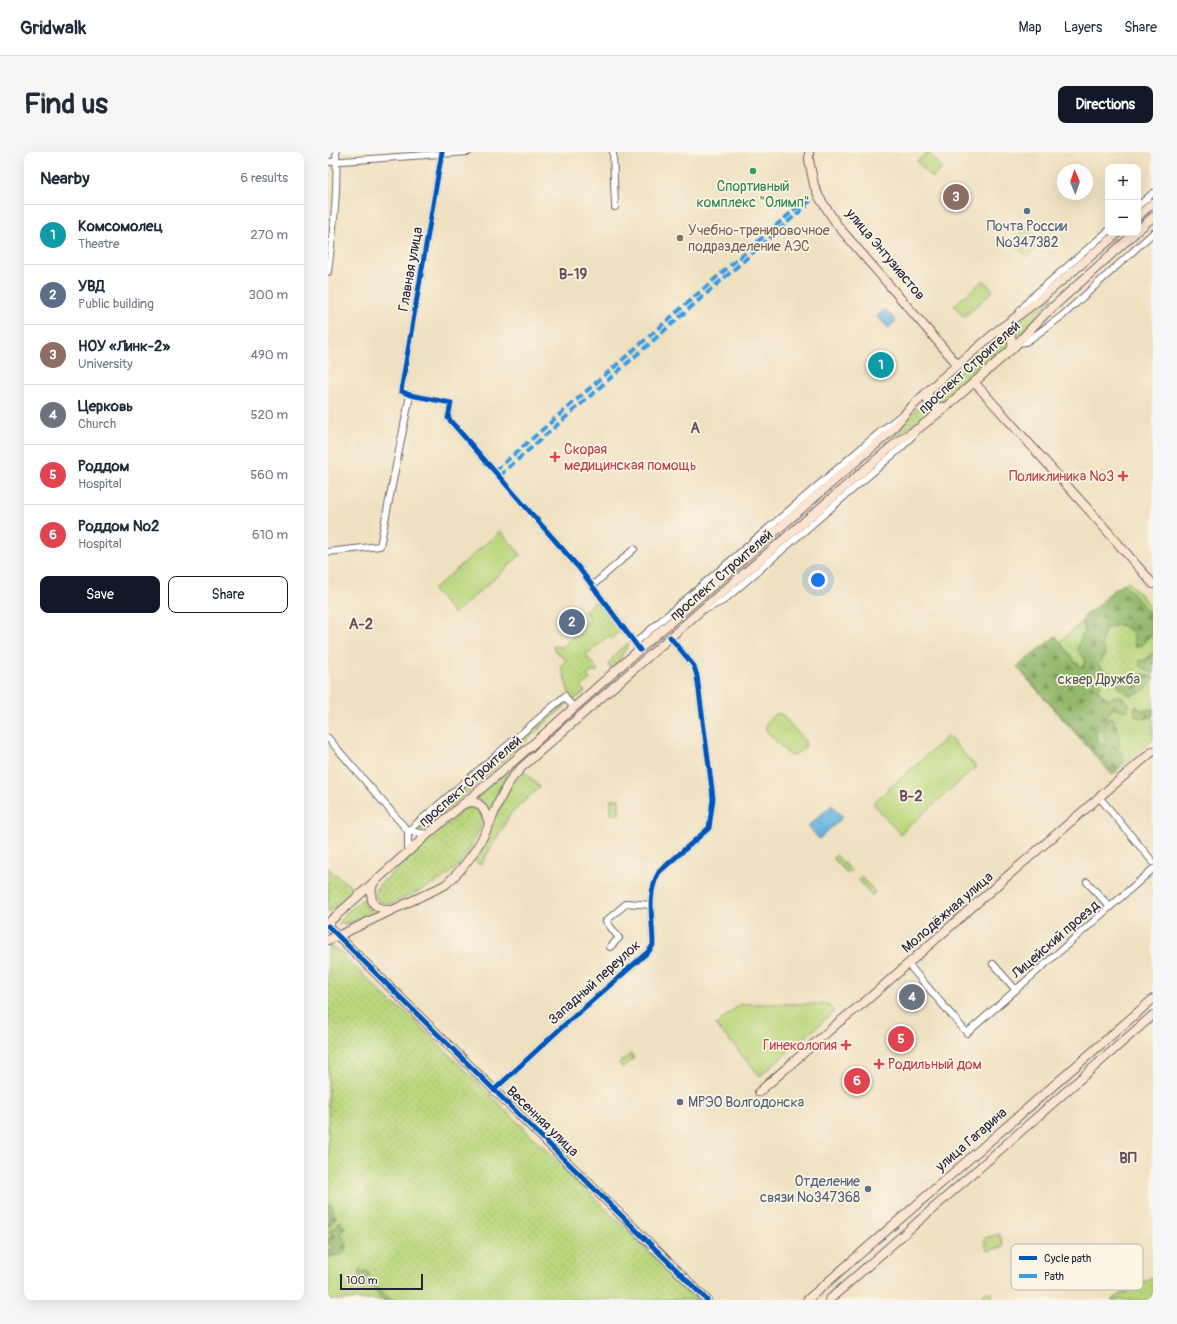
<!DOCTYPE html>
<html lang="en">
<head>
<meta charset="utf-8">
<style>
	body { margin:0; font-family:Pangolin,sans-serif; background:#f6f6f7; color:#1f2937 }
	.controls { position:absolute; right:12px; top:12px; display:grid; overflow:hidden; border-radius:8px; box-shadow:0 4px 16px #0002 }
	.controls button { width:36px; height:36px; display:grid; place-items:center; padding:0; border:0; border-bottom:1px solid #e0e1e3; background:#fff; color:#1f2937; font:20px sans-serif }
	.compass { position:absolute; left:729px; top:12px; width:36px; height:36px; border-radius:50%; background:#fff; box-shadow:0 4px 16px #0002; rotate:358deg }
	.scale { position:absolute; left:12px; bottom:10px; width:83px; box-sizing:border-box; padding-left:4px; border:2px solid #22223b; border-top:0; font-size:11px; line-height:14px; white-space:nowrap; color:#22223b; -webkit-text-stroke:3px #fcf5e5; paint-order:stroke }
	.you { position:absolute; left:490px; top:428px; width:14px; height:14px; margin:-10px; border:3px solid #fff; border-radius:50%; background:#1a73e8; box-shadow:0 0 0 6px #1a73e833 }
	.badge { display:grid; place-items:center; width:26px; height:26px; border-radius:50%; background:#111827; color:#fff; font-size:13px; font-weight:700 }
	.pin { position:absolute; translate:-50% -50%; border:2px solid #fff; box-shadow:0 1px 4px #0006 }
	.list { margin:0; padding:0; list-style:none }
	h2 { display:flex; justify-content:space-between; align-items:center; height:52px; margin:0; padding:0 16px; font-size:17px }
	h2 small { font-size:13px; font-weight:400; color:#747a83 }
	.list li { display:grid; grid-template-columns:26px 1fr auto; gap:12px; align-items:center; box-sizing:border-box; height:60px; padding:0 16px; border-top:1px solid #e0e1e3 }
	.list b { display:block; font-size:15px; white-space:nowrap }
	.list p { margin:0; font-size:13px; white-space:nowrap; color:#747a83 }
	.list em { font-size:13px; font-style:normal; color:#747a83 }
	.actions { display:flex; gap:8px; padding:12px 16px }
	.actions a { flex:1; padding:9px 0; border:1px solid #111827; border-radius:8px; text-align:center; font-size:14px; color:#111827 }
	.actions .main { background:#111827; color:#fff }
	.map { position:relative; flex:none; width:825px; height:1148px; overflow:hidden; border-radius:8px }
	header { display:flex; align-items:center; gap:24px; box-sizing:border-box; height:56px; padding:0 20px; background:#fff; border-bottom:1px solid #e0e1e3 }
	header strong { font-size:19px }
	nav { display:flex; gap:22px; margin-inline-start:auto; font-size:14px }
	.intro { display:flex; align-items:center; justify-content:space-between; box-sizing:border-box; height:96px; padding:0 24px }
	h1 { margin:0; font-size:28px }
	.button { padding:10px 18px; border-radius:8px; background:#111827; color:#fff; font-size:14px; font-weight:700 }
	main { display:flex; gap:24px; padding:0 24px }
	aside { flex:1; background:#fff; border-radius:8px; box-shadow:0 4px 16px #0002 }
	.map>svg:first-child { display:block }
	.grass { fill:url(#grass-dots); stroke:#6e7c5c }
	.forest { fill:url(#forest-firs); stroke:#5a6d54 }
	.pitch { fill:#b9d77d; stroke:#6e7c5c }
	.water { fill:#62b1dc; stroke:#426a8c }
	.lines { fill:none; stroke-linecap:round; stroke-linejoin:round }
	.street-casing { stroke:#6a646a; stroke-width:8 }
	.secondary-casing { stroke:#6a646a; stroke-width:10 }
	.street { stroke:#fff; stroke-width:6 }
	.secondary { stroke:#fce5cf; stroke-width:8 }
	.quiet { stroke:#3c9ce2; stroke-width:4; stroke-dasharray:8 4; stroke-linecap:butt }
	.cycleway-casing { stroke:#fcf5e5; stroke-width:8 }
	.cycleway { stroke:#0057b8; stroke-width:5 }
	.leisure-dot { fill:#2e9e5b; stroke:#fcf5e5; stroke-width:1.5 }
	.service-dot { fill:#5c6f8a; stroke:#fcf5e5; stroke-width:1.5 }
	.education-dot { fill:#8d6e63; stroke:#fcf5e5; stroke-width:1.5 }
	.health-dot { fill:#e0444e; stroke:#fcf5e5; stroke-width:1.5 }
	.labels { text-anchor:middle; stroke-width:3.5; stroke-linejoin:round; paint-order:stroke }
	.leisure-label { font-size:14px; fill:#27864d; stroke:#fcf5e5 }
	.service-label { font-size:14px; fill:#4e5e75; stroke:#fcf5e5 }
	.education-label { font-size:14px; fill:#785e54; stroke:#fcf5e5; text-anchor:start }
	.street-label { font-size:14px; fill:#22223b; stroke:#fcf5e5 }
	.health-label { font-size:14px; fill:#be3a42; stroke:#fcf5e5; text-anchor:start }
	.park-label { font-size:14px; fill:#4f584f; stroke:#fcf5e5 }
	.neighbourhood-label { font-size:15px; font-weight:bold; fill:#684f5b; stroke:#fcf5e5 }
	.key { fill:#fcf5e5; stroke:#bbb6b2; stroke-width:1 }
	.key-label { font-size:11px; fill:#22223b }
</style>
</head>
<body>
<header>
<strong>Gridwalk</strong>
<nav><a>Map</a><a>Layers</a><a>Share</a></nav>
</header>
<div class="intro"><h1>Find us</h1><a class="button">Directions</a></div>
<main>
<aside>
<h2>Nearby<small>6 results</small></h2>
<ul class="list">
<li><span class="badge" style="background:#0f9aa8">1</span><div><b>Комсомолец</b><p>Theatre</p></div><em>270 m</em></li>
<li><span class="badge" style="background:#5c6f8a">2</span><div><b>УВД</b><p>Public building</p></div><em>300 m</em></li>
<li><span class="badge" style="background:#8d6e63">3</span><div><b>НОУ «Линк-2»</b><p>University</p></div><em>490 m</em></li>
<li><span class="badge" style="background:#6b7280">4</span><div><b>Церковь</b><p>Church</p></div><em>520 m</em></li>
<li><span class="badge" style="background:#e0444e">5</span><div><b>Роддом</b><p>Hospital</p></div><em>560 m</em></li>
<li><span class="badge" style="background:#e0444e">6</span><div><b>Роддом №2</b><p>Hospital</p></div><em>610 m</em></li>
</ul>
<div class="actions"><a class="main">Save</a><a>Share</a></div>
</aside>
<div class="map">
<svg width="825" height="1148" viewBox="0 0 825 1148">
	<defs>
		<pattern id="grass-dots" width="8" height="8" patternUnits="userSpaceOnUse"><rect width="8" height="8" fill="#b9d77d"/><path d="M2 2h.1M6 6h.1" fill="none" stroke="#9fb86d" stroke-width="1.8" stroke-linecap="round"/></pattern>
		<pattern id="forest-firs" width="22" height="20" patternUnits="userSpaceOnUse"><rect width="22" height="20" fill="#92b86c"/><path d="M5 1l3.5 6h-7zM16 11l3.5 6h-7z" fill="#77955a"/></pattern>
	</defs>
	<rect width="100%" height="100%" fill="#fcf5e5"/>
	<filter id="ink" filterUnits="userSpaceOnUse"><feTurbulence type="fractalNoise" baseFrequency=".025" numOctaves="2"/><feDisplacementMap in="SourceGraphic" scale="8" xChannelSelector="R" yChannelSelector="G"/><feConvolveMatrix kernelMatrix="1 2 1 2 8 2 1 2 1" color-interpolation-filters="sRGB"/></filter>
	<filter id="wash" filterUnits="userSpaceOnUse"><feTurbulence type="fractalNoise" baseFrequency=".012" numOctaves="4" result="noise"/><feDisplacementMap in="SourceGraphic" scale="16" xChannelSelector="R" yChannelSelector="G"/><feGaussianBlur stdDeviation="0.9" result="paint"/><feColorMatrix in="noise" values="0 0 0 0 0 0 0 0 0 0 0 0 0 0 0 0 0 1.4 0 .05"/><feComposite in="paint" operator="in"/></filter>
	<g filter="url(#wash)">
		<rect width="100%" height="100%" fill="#efe0c0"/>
		<!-- grass -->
		<g class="grass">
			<polygon points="699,76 714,91 699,105 684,90"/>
			<polygon points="656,128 665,139 636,165 626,153"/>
			<polygon points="725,145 726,146 690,184 688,178 682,175"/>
			<polygon points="673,183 680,185 681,193 614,250 608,249 605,245 606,241"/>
			<polygon points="597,249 606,257 564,288 562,285"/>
			<polygon points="800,429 825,457 825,587 784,623 695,522"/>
			<polygon points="269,449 293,478 283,487 280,484 258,503 270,518 267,520 265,519 259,524 262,527 253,535 257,539 245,549 243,548 233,513 238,508 227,499 225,494 234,495 251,480 250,478 262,467 256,459"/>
			<polygon points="301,491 291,509 282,516 281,515 280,512 290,499"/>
			<polygon points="235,549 237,553 236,555 97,677 89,678 88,675"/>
			<polygon points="186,612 188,614 179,624 161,659 157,651 147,646"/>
			<polygon points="195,619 212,635 183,661 154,711 153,712 149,712 147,708 147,705 183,632"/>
			<path d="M137,656c7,-1 16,1 17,9 1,7 -4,15 -7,21 -4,7 -7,15 -12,22 -17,22 -47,32 -71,43l-5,1 -8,-2c-5,-5 -5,-10 -1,-16z"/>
			<polygon points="508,703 523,719 520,722 505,706"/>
			<polygon points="0,716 27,738 0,761"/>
			<polygon points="533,724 547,740 544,744 530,727"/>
			<polygon points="36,746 38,755 47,761 24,771 10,773 18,761"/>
			<polygon points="0,794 8,797 12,800 65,852 79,861 370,1148 0,1148"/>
			<polygon points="672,1082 675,1095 659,1099 656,1086"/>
			<polygon points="825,1125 825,1148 783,1148"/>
			<polygon points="664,1140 664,1148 656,1148 656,1141"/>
		</g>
		<!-- forest -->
		<g class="forest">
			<path d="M796,431l29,35v15l-12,12 -6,2 -2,-15 -11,-7 -9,1 -9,4 -2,17 4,8 -8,9 5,6 9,3 1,7 -6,2 -14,-9 -10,5 14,2 4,5 -4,5 12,10 3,-3 8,-1 9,7 -1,8 -15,-3 -7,9 -3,14h-8l3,11 8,5 -2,-12 4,-17h5c4,10 10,23 4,32l6,3v9l-10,11 -96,-106 39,-31 20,27 7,5 2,-9 -8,-10 5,-14 3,-3 -3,-11 5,-8 9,-5 17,-18z"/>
			<polygon points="825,501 825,522 812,514 812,508 819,508 821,503"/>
			<path d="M816,521l9,5v2c-8,11 -11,12 -23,15l-10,-6 -4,-8 19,-4z"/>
			<polygon points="808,553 812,558 825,557 825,564 817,567 807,564 806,556"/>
			<polygon points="3,1052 8,1065 0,1076 0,1054"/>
			<polygon points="12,1068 14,1073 17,1075 12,1084 16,1086 19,1091 19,1100 17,1102 0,1105 0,1100 4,1095 1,1092 0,1087 5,1085 1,1079 9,1074"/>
			<path d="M31,1118l9,2c1,9 16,25 24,28h-10l-10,-13 -13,-11z"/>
		</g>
		<!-- pitch -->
		<g class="pitch">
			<polygon points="599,1 601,1 614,17 605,25 603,25 589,9"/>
			<polygon points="172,379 193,403 126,462 105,438"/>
			<path d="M450,561l4,2 22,25 2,5 -3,4 -11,7 -4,-2 -22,-24c-2,-8 6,-14 12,-17z"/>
			<polygon points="620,584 648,615 572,682 545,651"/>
			<rect x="283" y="647" width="8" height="15"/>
			<polygon points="412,852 500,852 506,860 432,924 388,873"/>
			<polygon points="303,902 306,906 295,916 291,911"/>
		</g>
		<!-- water -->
		<g class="water">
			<polygon points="557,157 568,169 560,176 549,164"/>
			<polygon points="504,653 515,665 491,687 480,674"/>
		</g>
	</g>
	<g filter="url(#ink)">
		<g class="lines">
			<!-- street casing -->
			<g class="street-casing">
				<g id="street">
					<polyline points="114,0 73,239 82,243 123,251 120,266 251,416 312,498"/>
					<polyline points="285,0 287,55"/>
					<polyline points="0,10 140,0"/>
					<polyline points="810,54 825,41"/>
					<path d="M0,120c5,-40 10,-80 8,-120"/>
					<polyline points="692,159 703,146 780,79"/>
					<polyline points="689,191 698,190 734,164 825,81"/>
					<polyline points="0,400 52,394 82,243"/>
					<polyline points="264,434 306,397"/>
					<polyline points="378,457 395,449 574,295 588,280"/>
					<polyline points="307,491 552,280 572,264"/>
					<polyline points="0,586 80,679 80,700"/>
					<polyline points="772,646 825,710"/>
					<polyline points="80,679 237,544 240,549 246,555"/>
					<polyline points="80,679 100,682"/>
					<polyline points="759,730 782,755"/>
					<polyline points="282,795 291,786 278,769 299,751 323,753"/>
					<polyline points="580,812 639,881 825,717"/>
					<polyline points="665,812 688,838"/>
					<path d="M166,938l67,-62 88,-77 4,-6c0,-25 -7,-51 6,-73l50,-44 4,-29 -1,-10 -15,-113 -3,-10 -24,-29"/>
				</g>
			</g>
			<!-- secondary casing -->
			<g class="secondary-casing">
				<g id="secondary">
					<polyline points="481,0 481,8 486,33 491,45 510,74 630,213"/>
					<polyline points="810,64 825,51"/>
					<polyline points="810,78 825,65"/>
					<path d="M669,179c14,1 16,4 15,18"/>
					<polyline points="646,230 768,366 825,432"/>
					<polyline points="601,238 599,247 602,253 608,255 618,255"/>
					<path d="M135,652c3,-1 7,-2 10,-2 10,1 14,14 16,22"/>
					<path d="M45,731c-4,18 -2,26 18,27"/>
					<polyline points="0,771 100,682 187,608 321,489 561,281 580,258 613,227 669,179 711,148 790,81"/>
					<polyline points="0,774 379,1148"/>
					<path d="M0,788l10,-4 107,-51c20,-17 34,-38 45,-62 6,-14 11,-29 20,-42 3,-5 8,-9 12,-14l176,-154 200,-172 21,-13 27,-21 66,-58 32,-34 91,-82"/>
					<polyline points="431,940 511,870 538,849 676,727 825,599"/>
					<polyline points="479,1148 825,847"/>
					<polyline points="501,1148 825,863"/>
				</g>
			</g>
			<!-- street -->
			<use href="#street" class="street"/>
			<!-- secondary -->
			<use href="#secondary" class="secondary"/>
			<!-- quiet -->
			<g class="quiet">
				<polyline points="167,319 467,57 485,48"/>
				<polyline points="171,324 479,53"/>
			</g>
			<!-- cycleway casing -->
			<g class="cycleway-casing">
				<g id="cycleway">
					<polyline points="114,0 73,239 82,243 123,251 120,266 251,416 312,498"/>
					<polyline points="0,774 379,1148"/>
					<path d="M166,938l67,-62 88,-77 4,-6c0,-25 -7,-51 6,-73l50,-44 4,-29 -1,-10 -15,-113 -3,-10 -24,-29"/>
				</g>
			</g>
			<!-- cycleway -->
			<use href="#cycleway" class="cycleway"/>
		</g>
	</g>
	<!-- markers -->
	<circle class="leisure-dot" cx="425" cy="19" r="4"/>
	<g class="service-dot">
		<circle cx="699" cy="59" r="4"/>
		<circle cx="352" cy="950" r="4"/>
		<circle cx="540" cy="1037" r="4"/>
	</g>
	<circle class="education-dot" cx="352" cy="86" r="4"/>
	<g class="health-dot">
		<path d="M225 299h4v4h4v4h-4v4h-4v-4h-4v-4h4z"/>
		<path d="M793 318h4v4h4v4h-4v4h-4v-4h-4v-4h4z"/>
		<path d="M516 887h4v4h4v4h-4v4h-4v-4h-4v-4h4z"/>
		<path d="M549 906h4v4h4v4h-4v4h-4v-4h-4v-4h4z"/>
	</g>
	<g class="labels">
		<!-- leisure labels -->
		<g class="leisure-label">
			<text x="425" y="39">Спортивный<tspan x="425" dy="16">комплекс "Олимп"</tspan></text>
		</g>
		<!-- service labels -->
		<g class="service-label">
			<text x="699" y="79">Почта России<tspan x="699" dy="16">№347382</tspan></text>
			<text x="360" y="955" text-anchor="start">МРЭО Волгодонска</text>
			<text x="532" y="1034" text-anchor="end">Отделение<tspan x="532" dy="16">связи №347368</tspan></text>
		</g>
		<!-- education labels -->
		<g class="education-label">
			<text x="360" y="83">Учебно-тренировочное<tspan x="360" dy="16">подразделение АЭС</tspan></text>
		</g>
		<!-- street labels -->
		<g class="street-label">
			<text transform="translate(558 102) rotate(50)" y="5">улица Энтузиастов</text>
			<text transform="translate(82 117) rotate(-80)" y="5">Главная улица</text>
			<text transform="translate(641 215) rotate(-42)" y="5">проспект Строителей</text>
			<text transform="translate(393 423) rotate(-41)" y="5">проспект Строителей</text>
			<text transform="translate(142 629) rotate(-41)" y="5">проспект Строителей</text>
			<text transform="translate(619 760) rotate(-41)" y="5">Молодёжная улица</text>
			<text transform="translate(727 787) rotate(-41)" y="5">Лицейский проезд</text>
			<text transform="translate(266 830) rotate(-42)" y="5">Западный переулок</text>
			<text transform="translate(215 969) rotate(44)" y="5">Весенняя улица</text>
			<text transform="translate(643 987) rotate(-41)" y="5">улица Гагарина</text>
		</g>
		<!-- health labels -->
		<g class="health-label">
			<text x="236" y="302">Скорая<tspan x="236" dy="16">медицинская помощь</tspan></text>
			<text x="786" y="329" text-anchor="end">Поликлиника №3</text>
			<text x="509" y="898" text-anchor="end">Гинекология</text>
			<text x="560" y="917">Родильный дом</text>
		</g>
		<!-- park labels -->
		<g class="park-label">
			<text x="771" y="532">сквер Дружба</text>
		</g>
		<!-- neighbourhood labels -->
		<g class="neighbourhood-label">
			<text x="245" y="127">В-19</text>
			<text x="367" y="281">А</text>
			<text x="33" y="477">А-2</text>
			<text x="583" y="649">В-2</text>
			<text x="800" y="1011">ВП</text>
		</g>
	</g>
	<!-- legend -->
	<rect x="683" y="1092" width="132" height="46" rx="6" class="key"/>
	<rect x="691" y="1104" width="18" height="4" fill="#0057b8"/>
	<rect x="691" y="1122" width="18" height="4" fill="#3c9ce2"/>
	<g class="key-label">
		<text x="716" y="1110">Cycle path</text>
		<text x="716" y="1128">Path</text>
	</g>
</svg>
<div class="controls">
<button>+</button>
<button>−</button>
</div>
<svg class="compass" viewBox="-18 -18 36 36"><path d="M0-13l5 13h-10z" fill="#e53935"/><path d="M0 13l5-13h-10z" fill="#747a83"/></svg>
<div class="scale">100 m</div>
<div class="you"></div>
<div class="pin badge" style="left:553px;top:213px;background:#0f9aa8">1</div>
<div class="pin badge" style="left:244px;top:470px;background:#5c6f8a">2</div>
<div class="pin badge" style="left:628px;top:45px;background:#8d6e63">3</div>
<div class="pin badge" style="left:584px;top:845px;background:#6b7280">4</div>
<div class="pin badge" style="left:573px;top:887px;background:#e0444e">5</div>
<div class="pin badge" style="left:529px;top:929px;background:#e0444e">6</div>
</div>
</main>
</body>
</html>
